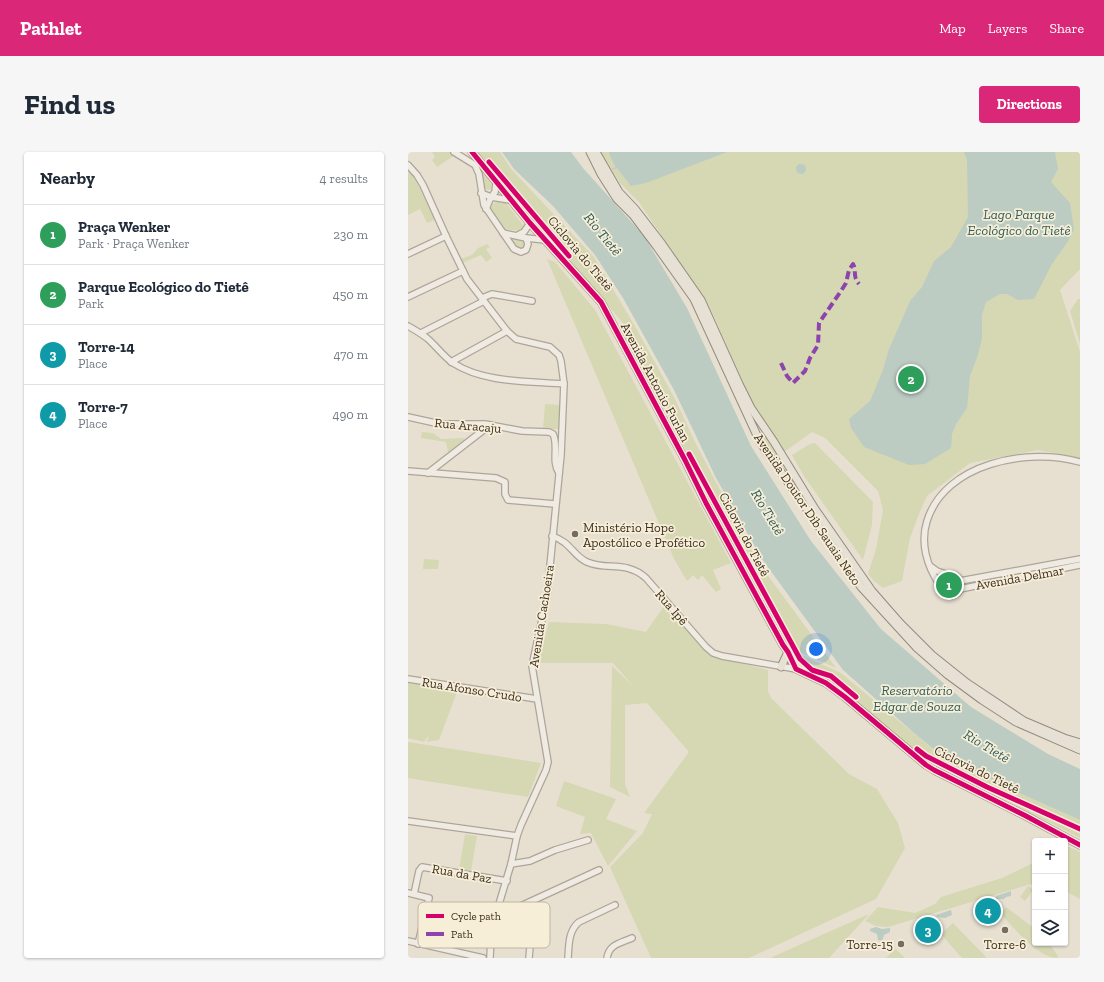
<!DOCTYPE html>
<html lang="en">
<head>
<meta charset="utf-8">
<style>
	body { margin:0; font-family:"Zilla Slab",serif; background:#f6f6f7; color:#1f2937 }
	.controls { position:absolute; right:12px; bottom:12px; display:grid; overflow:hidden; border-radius:4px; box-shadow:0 1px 3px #0004 }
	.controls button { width:36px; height:36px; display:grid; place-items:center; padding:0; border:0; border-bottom:1px solid #e0e1e3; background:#fff; color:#1f2937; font:20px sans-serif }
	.you { position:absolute; left:408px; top:497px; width:14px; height:14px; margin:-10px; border:3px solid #fff; border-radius:50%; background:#1a73e8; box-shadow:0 0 0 6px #1a73e833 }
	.badge { display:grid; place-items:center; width:26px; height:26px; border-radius:50%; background:#db2777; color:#fff; font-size:13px; font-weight:700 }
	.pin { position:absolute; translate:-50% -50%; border:2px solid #fff; box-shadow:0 1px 4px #0006 }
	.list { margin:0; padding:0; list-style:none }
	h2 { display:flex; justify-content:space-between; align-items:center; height:52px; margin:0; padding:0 16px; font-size:17px }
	h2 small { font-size:13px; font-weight:400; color:#747a83 }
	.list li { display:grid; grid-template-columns:26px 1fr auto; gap:12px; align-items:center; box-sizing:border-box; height:60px; padding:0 16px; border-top:1px solid #e0e1e3 }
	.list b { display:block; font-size:15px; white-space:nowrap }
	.list p { margin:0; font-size:13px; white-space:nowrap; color:#747a83 }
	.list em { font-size:13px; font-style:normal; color:#747a83 }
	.icon { flex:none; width:22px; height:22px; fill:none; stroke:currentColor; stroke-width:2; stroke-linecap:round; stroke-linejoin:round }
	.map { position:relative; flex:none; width:672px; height:806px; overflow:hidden; border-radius:4px }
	header { display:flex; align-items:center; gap:24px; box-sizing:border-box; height:56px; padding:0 20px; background:#db2777; color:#fff }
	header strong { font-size:19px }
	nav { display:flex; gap:22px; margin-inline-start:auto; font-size:14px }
	.intro { display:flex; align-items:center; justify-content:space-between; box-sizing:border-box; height:96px; padding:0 24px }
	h1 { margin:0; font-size:28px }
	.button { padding:10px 18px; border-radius:4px; background:#db2777; color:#fff; font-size:14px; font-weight:700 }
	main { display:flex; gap:24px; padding:0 24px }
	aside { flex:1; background:#fff; border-radius:4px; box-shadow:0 1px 3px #0004 }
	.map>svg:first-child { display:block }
	.green { fill:#d6d7b3 }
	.water { fill:#bcccc2 }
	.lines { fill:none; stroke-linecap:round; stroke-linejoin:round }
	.stream { stroke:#bcccc2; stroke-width:1.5 }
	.minor-casing { stroke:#ada599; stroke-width:8 }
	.major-casing { stroke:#928b80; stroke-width:9 }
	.minor { stroke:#efebe3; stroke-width:5.5 }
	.major { stroke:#e6e1d4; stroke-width:7 }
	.quiet { stroke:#8e44ad; stroke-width:4; stroke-dasharray:8 4; stroke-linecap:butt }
	.cycleway-casing { stroke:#f7eed8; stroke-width:8 }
	.cycleway { stroke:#d6006c; stroke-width:5 }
	.poi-dot { fill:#786c5e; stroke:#f7eed8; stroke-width:1.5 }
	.labels { text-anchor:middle; stroke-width:3.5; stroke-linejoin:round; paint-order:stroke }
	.street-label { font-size:13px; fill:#3d2e20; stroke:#f7eed8 }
	.poi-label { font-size:13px; fill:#3d2e20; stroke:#f7eed8; text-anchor:start }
	.water-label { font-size:14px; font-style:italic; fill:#2f5d5a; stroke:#f7eed8 }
	.key { fill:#f7eed8; stroke:#bfb4a1; stroke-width:1 }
	.key-label { font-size:11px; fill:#3d2e20 }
</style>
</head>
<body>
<header>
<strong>Pathlet</strong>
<nav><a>Map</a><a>Layers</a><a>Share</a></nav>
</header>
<div class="intro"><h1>Find us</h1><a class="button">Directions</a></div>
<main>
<aside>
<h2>Nearby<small>4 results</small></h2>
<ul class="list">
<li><span class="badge" style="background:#2e9e5b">1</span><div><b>Praça Wenker</b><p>Park · Praça Wenker</p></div><em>230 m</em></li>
<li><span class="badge" style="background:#2e9e5b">2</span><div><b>Parque Ecológico do Tietê</b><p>Park</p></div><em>450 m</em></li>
<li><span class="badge" style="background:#0f9aa8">3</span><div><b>Torre-14</b><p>Place</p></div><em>470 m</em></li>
<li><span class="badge" style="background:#0f9aa8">4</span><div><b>Torre-7</b><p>Place</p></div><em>490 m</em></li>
</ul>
</aside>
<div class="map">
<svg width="672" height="806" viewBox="0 0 672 806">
	<rect width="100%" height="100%" fill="#e7e0d1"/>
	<!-- green -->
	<g class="green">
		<polygon points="24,0 44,0 47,3 29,15 24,8 27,5"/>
		<polygon points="70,0 92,0 104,18 186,105 228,176 267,247 288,292 350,410 428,516 386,497 214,180 224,177 220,177"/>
		<polygon points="193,0 672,0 672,117 652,138 672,200 672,306 630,298 562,311 519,344 511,362 502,386 494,429 475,436 465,428 460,422 468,397 475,358 470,339 417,286 404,280 375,301 345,255 306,165 287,134 231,50 212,31"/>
		<path d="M72,13c4,7 13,16 11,24l-3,1 -4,-3z"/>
		<polygon points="0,19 5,23 27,68 19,71 12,57 0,63"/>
		<polygon points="89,49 98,51 117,76 112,79 95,77 83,58 83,54"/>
		<path d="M104,85l11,3 2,3 -3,6c-6,-2 -12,-5 -10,-12z"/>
		<polygon points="79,92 82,95 78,97 84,106 78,110 73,103 54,111 52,107 64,103 70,96"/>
		<polygon points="139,107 147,110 187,158 323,411 305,418 313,437 308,440 294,423 290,428 285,423 279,429 266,407"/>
		<polygon points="670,147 672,147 672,192 662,159"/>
		<polygon points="137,252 151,253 151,277 135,277"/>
		<polygon points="14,280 25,281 33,287 55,286 57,287 40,300 38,290 13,286"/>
		<polygon points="357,285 360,286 370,304 369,306 355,287"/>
		<polygon points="407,291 465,350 464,373 455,408 396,324 384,303 402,292"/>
		<polygon points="16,407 31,408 30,417 15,417"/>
		<circle cx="541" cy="433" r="9"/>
		<polygon points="256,454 306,505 360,518 360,539 363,546 441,622 469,637 490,671 497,696 468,747 341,806 243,806 202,715 235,681 244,662 236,661 281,600 239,551 217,553 217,632 222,645 202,635 204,514 226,535 205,511 130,511 141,470 198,472 238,480"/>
		<polygon points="389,501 433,521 538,608 672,668 672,686 526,612 507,598"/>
		<polygon points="0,530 49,540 31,588 19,590 21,583 16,590 0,586"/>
		<polygon points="0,590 133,611 120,645 0,626"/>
		<polygon points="156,629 208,647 198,667 229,679 200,714 183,681 172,682 177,665 148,654"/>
		<polygon points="57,682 69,684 63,719 51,717"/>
		<polygon points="659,694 672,700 672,747 657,739 657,695"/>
		<polygon points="627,710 627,735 623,732 480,775 468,774 457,769 470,755 507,761 527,752 533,745 594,726"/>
		<polygon points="620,734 625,738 617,749 612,745"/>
		<path d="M598,755l29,22v14h14l9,13 -1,2c-19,0 -44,-31 -56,-44z"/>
		<polygon points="461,762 421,806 362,806"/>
		<polygon points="545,771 579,806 554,806 533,782"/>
		<polygon points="488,797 497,806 478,806"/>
	</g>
	<!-- water -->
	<g class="water">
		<polygon points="94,0 163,0 175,16 236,84 279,156 343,294 403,389 473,477 563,555 640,602 672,617 672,668 600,636 529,600 506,581 435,518 354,407 308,326 266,238 215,146 187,103 145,54 106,17"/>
		<path d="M201,0h118l-81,31 -15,3c-7,-10 -20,-22 -22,-34z"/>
		<polygon points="556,0 647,0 650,17 643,30 662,51 666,77 661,88 644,112 626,147 610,148 599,142 592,142 578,150 574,163 574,186 570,203 562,224 559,256 548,272 544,282 543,296 517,312 501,313 456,295 443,276 441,267 462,249 475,218 481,197 502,149 514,135 526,109 543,95 560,65 559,8"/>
		<circle cx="393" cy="17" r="5"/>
		<polygon points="603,739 603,744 598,745 596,747 588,747 588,744"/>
		<polygon points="543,758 544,763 537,766 529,765 528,763"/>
		<polygon points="468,775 474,777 482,776 482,780 476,783 474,789 470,788 469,782 462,779 462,777"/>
	</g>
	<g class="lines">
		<!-- stream -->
		<polyline class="stream" points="205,17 209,15"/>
		<!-- minor casing -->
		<g class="minor-casing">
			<g id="minor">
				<polyline points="46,0 67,13 71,22 76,53 106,97 113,100 118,98 120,92 118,86"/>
				<polyline points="0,13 9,23 15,33 38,84 59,127 99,179 108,187 142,195 151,203 153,209 156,232 153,303 139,444 124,514 140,610 138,618 113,673 109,684 103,712 85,772 83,785 82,806"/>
				<polyline points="73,41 83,45 87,40 88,30"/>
				<polyline points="78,57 83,45 102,48"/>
				<polyline points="95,81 118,86 137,88"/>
				<polyline points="110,83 116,80 122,71"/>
				<polyline points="0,102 38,84"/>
				<polyline points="0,145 55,119"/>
				<polyline points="74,146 84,142 124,149"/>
				<path d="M0,174c7,4 14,8 20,13 9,8 16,18 25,24 31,20 75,18 111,21"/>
				<polyline points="13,181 76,149"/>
				<polyline points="43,210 99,179"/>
				<path d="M0,265l32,7h45l37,7 27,1 4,2c6,12 -2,27 6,39"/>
				<polyline points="0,319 88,326 97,330 97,342 100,348 147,352"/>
				<polyline points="20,321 82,273"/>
				<path d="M144,384c19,6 21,20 35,26 20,9 39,-2 59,16l60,69 7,6 9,3 74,13"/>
				<polyline points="522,414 529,419 538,422"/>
				<circle cx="542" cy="433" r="11"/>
				<polyline points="552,429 672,407"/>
				<path d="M531,432c-12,-18 -19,-41 -12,-63 18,-58 101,-74 153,-59"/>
				<polyline points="552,437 672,413"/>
				<polyline points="0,527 129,547"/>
				<polyline points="0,669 109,684"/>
				<polyline points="103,712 122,709 147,698 180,688"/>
				<polyline points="0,741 21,746 10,792"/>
				<polyline points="6,742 11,719 14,715 99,729"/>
				<polyline points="88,760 100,760 104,758 191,718"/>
				<polyline points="0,789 75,806"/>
				<polyline points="121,806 124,771 123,751"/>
				<path d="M160,806c1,-12 0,-27 11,-36l36,-17"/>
				<path d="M199,806c2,-14 14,-15 25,-20"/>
			</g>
		</g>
		<!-- major casing -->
		<g class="major-casing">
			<g id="major">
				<polyline points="64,0 122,71 193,150 277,308 298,351 375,493 380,500 388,517 418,531 437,545 518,613 526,618 618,664 672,693"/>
				<polyline points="182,0 193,22 209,47 225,63 249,95 286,147 352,290 453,435 508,495 540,523 574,548 608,570 672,598"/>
				<polyline points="188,0 211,40 227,57 254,92 293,148 331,232 343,256 366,290 407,357 464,439 492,471 524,503 559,531 616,569 656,586 672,591"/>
				<polyline points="384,504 400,521"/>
				<polyline points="373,515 380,500"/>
			</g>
		</g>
		<!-- minor -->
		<use href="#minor" class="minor"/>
		<!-- major -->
		<use href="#major" class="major"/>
		<!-- quiet -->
		<path class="quiet" d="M373,211l6,13 6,7 12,-12 5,-13 8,-13 1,-22 22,-32 5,-8 3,-13 4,-6c4,7 -1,12 6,20"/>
		<!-- cycleway casing -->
		<g class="cycleway-casing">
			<g id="cycleway">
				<polyline points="64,0 122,71 193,150 277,308 298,351 375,493 380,500 388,517 418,531 437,545 518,613 526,618 618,664 672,693"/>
				<polyline points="81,10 161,104"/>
				<polyline points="281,302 392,507 404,518 423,524 448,545"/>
				<polyline points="509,597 518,604 579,635 672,677"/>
			</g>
		</g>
		<!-- cycleway -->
		<use href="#cycleway" class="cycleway"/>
	</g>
	<!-- markers -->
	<g class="poi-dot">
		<circle cx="167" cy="382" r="4"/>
		<circle cx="597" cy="778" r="4"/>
		<circle cx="493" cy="792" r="4"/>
	</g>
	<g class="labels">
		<!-- street labels -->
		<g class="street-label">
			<text transform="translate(173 101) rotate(50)" y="5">Ciclovia do Tietê</text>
			<text transform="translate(248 230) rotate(62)" y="5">Avenida Antonio Furlan</text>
			<text transform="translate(60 273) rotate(5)" y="5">Rua Aracaju</text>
			<text transform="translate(400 357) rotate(56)" y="5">Avenida Doutor Dib Sauaia Neto</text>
			<text transform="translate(337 382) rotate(62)" y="5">Ciclovia do Tietê</text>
			<text transform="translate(612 425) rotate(-10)" y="5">Avenida Delmar</text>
			<text transform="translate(264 455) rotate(49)" y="5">Rua Ipê</text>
			<text transform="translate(133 464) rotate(-81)" y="5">Avenida Cachoeira</text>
			<text transform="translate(64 537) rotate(9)" y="5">Rua Afonso Crudo</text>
			<text transform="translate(569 617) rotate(26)" y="5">Ciclovia do Tietê</text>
			<text transform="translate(54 721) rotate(10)" y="5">Rua da Paz</text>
		</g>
		<!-- poi labels -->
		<g class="poi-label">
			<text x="175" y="380">Ministério Hope<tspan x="175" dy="15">Apostólico e Profético</tspan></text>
			<text x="485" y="797" text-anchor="end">Torre-15</text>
			<text x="597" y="797" text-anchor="middle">Torre-6</text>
		</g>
		<!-- water labels -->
		<g class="water-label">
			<text x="611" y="67">Lago Parque<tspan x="611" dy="16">Ecológico do Tietê</tspan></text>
			<text transform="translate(195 82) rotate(51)" y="5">Rio Tietê</text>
			<text transform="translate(360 360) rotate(59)" y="5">Rio Tietê</text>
			<text x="509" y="543">Reservatório<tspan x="509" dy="16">Edgar de Souza</tspan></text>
			<text transform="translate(579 594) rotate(31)" y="5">Rio Tietê</text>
		</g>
	</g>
	<!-- legend -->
	<rect x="10" y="750" width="132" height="46" rx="6" class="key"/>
	<rect x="18" y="762" width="18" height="4" fill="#d6006c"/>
	<rect x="18" y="780" width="18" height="4" fill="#8e44ad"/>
	<g class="key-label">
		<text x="43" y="768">Cycle path</text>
		<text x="43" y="786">Path</text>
	</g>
</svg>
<div class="controls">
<button>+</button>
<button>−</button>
<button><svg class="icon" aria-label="layers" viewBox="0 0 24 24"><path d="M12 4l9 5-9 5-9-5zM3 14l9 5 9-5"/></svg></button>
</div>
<div class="you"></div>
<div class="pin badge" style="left:541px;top:433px;background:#2e9e5b">1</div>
<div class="pin badge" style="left:503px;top:227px;background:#2e9e5b">2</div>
<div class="pin badge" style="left:520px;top:778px;background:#0f9aa8">3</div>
<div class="pin badge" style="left:580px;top:759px;background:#0f9aa8">4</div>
</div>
</main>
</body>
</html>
